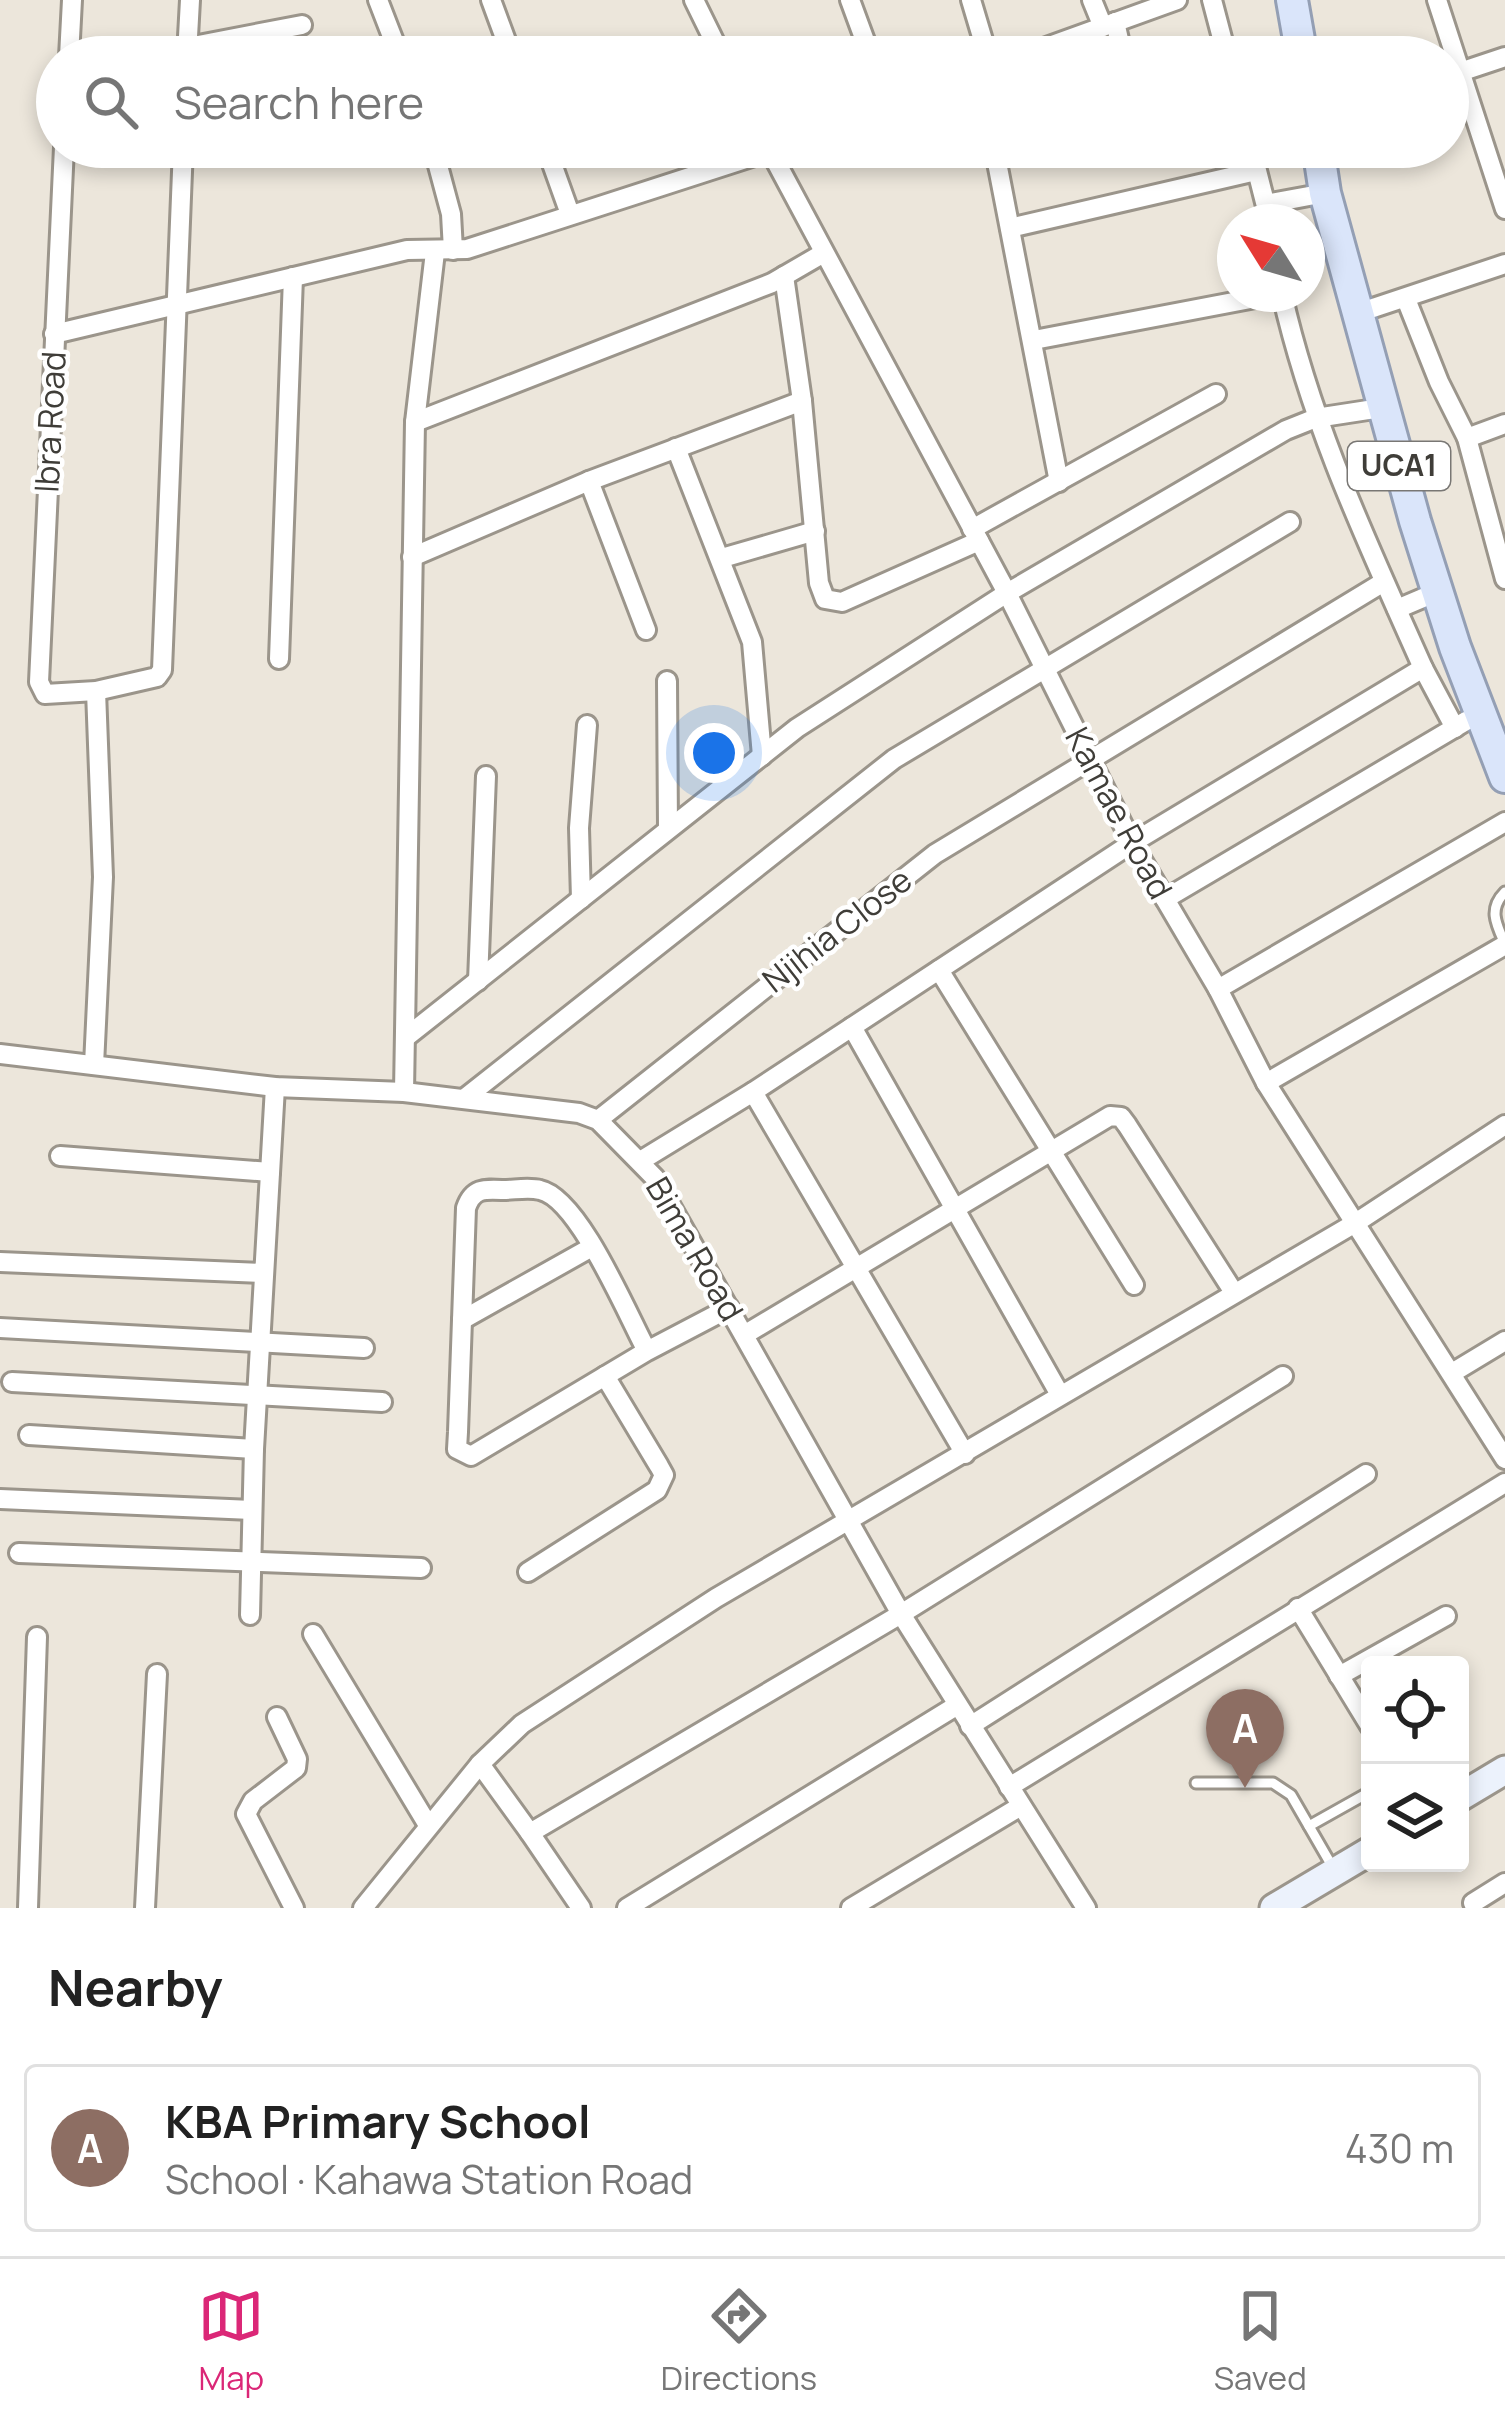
<!DOCTYPE html>
<html lang="en">
<head>
<meta charset="utf-8">
<style>
	body { margin:0; font-family:Manrope,sans-serif; background:#f2f2f2; color:#222 }
	.controls { position:absolute; right:36px; bottom:36px; display:grid; overflow:hidden; border-radius:12px; box-shadow:0 6px 18px #0003 }
	.controls button { width:108px; height:108px; display:grid; place-items:center; padding:0; border:0; border-bottom:3px solid #e0e0e0; background:#fff; color:#222; font:60px sans-serif }
	.compass { position:absolute; left:1217px; top:204px; width:108px; height:108px; border-radius:50%; background:#fff; box-shadow:0 6px 18px #0003; rotate:307deg }
	.you { position:absolute; left:714px; top:753px; width:42px; height:42px; margin:-30px; border:9px solid #fff; border-radius:50%; background:#1a73e8; box-shadow:0 0 0 18px #1a73e833 }
	.badge { display:grid; place-items:center; width:78px; height:78px; border-radius:50%; background:#db2777; color:#fff; font-size:39px; font-weight:700 }
	.pin { position:absolute; translate:-50% -99px; filter:drop-shadow(0 3px 6px #0008) }
	.pin::after { content:''; position:absolute; top:63px; width:42px; height:36px; background:inherit; clip-path:polygon(0 0,100% 0,50% 100%) }
	.list { margin:0; padding:0; list-style:none }
	h2 { display:flex; justify-content:space-between; align-items:center; height:156px; margin:0; padding:0 48px; font-size:51px }
	h2 small { font-size:39px; font-weight:400; color:#767676 }
	.list li { display:grid; grid-template-columns:78px 1fr auto; gap:36px; align-items:center; box-sizing:border-box; height:168px; margin:0 24px 24px; padding:0 24px; border:3px solid #e0e0e0; border-radius:12px }
	.list b { display:block; font-size:45px; white-space:nowrap }
	.list p { margin:0; font-size:39px; white-space:nowrap; color:#767676 }
	.list em { font-size:39px; font-style:normal; color:#767676 }
	.icon { flex:none; width:66px; height:66px; fill:none; stroke:currentColor; stroke-width:2; stroke-linecap:round; stroke-linejoin:round }
	.map { position:relative; flex:none; width:1505px; height:1908px; overflow:hidden }
	.search { position:absolute; background:#fff; box-shadow:0 6px 18px #0003; left:36px; right:36px; top:36px; height:132px; display:flex; align-items:center; gap:30px; box-sizing:border-box; padding:0 42px; border-radius:66px; color:#767676; font-size:45px }
	.sheet { height:348px; background:#fff }
	nav { display:flex; justify-content:space-around; align-items:center; box-sizing:border-box; height:168px; border-top:3px solid #e0e0e0; background:#fff; font-size:33px; color:#767676 }
	nav a { display:grid; justify-items:center; gap:6px }
	nav .on { color:#db2777 }
	.map>svg:first-child { display:block }
	.lines { fill:none; stroke-linecap:round; stroke-linejoin:round }
	.lane-casing { stroke:#9b958b; stroke-width:15 }
	.street-casing { stroke:#9b958b; stroke-width:24 }
	.secondary-casing { stroke:#9b958b; stroke-width:33 }
	.primary-casing { stroke:#949fb4; stroke-width:36 }
	.lane { stroke:#fff; stroke-width:9 }
	.street { stroke:#fff; stroke-width:18 }
	.secondary { stroke:#ecf2fc; stroke-width:27 }
	.primary { stroke:#dae5fa; stroke-width:30 }
	.labels { text-anchor:middle; stroke-width:9; stroke-linejoin:round; paint-order:stroke }
	.shield { fill:#fff; stroke:#797774; stroke-width:3 }
	.shield-label { font-size:30px; font-weight:bold; fill:#3f3d38 }
	.street-label { font-size:33px; fill:#3f3d38; stroke:#fff }
</style>
</head>
<body>
<div class="map">
<svg width="1505" height="1908" viewBox="0 0 1505 1908">
	<rect width="100%" height="100%" fill="#ece6db"/>
	<g class="lines">
		<!-- lane casing -->
		<g class="lane-casing">
			<g id="lane">
				<path d="M1505,892c-17,17 -9,32 0,52"/>
				<polyline points="1196,1783 1273,1783 1291,1795 1332,1866"/>
				<polyline points="1309,1826 1366,1794"/>
			</g>
		</g>
		<!-- street casing -->
		<g class="street-casing">
			<g id="street">
				<polyline points="378,0 400,57"/>
				<polyline points="491,0 512,57"/>
				<polyline points="694,0 722,57"/>
				<polyline points="850,0 871,57"/>
				<polyline points="971,0 988,57"/>
				<polyline points="1092,0 1103,27"/>
				<polyline points="1212,0 1227,57"/>
				<polyline points="1437,0 1505,209"/>
				<polyline points="1115,22 1123,57"/>
				<polyline points="188,47 302,25"/>
				<polyline points="187,55 190,0"/>
				<polyline points="69,57 72,0"/>
				<polyline points="1019,57 1177,0"/>
				<polyline points="1460,72 1505,57"/>
				<polyline points="64,147 39,682 45,694 96,691 157,677 162,670 183,147"/>
				<polyline points="433,147 451,214 453,250"/>
				<polyline points="546,147 570,214"/>
				<polyline points="768,147 1007,593 1132,843 1218,989 1266,1083 1505,1459"/>
				<polyline points="994,147 1059,482"/>
				<polyline points="1251,147 1270,222"/>
				<polyline points="1266,204 1325,193"/>
				<polyline points="1010,228 1256,171"/>
				<polyline points="784,276 802,401 819,583 825,599 842,602 979,541"/>
				<path d="M1282,294c30,133 86,250 141,374"/>
				<polyline points="1406,299 1439,382 1467,438 1505,579"/>
				<polyline points="1358,313 1505,264"/>
				<polyline points="54,334 407,250 467,249 770,151"/>
				<polyline points="1034,340 1276,294"/>
				<polyline points="415,422 772,283 822,254"/>
				<polyline points="1467,438 1505,424"/>
				<polyline points="676,448 752,642 762,756"/>
				<polyline points="589,481 646,630"/>
				<polyline points="972,529 1216,394"/>
				<polyline points="412,557 589,481 802,401"/>
				<polyline points="722,558 815,531"/>
				<polyline points="1397,609 1437,592"/>
				<polyline points="279,659 293,277"/>
				<polyline points="667,681 668,829"/>
				<polyline points="581,899 579,828 587,725"/>
				<polyline points="1165,899 1466,721"/>
				<polyline points="939,970 1134,1285"/>
				<polyline points="478,981 486,776"/>
				<polyline points="1218,989 1505,822"/>
				<polyline points="852,1027 1059,1393"/>
				<polyline points="405,1038 797,728 1007,593 1286,430 1316,418 1381,408"/>
				<polyline points="0,1054 275,1087 404,1092 579,1113 598,1120 655,1178 901,1614 1086,1908"/>
				<polyline points="94,1065 103,877 96,691"/>
				<polyline points="1266,1083 1505,945"/>
				<polyline points="404,1092 415,422 435,252"/>
				<polyline points="753,1092 965,1454"/>
				<polyline points="465,1098 894,759 1290,522"/>
				<polyline points="598,1120 935,854 1382,583"/>
				<polyline points="60,1156 270,1172"/>
				<polyline points="642,1160 753,1092 1132,843 1423,668 1455,728"/>
				<polyline points="0,1262 263,1273"/>
				<polyline points="462,1320 592,1247"/>
				<polyline points="0,1328 364,1348"/>
				<polyline points="744,1335 1110,1116 1121,1117 1127,1125 1233,1291"/>
				<path d="M647,1351c-19,-35 -68,-153 -107,-161 -11,-3 -26,0 -37,0 -19,-1 -30,-2 -37,18l-8,224 -1,17 14,7 176,-105 82,-43"/>
				<polyline points="1452,1373 1505,1341"/>
				<polyline points="12,1382 382,1402"/>
				<polyline points="29,1435 254,1449"/>
				<polyline points="0,1499 252,1510"/>
				<polyline points="19,1553 421,1568"/>
				<polyline points="528,1572 657,1490 664,1475 659,1466 605,1376"/>
				<polyline points="1298,1608 1370,1726"/>
				<polyline points="250,1615 254,1449 275,1087"/>
				<polyline points="313,1634 428,1825"/>
				<polyline points="1339,1676 1446,1616"/>
				<polyline points="277,1717 297,1759 296,1768 253,1801 246,1814 294,1908"/>
				<polyline points="970,1726 1366,1474"/>
				<polyline points="480,1764 530,1833 901,1614 1283,1376"/>
				<polyline points="1009,1787 1505,1483"/>
				<polyline points="530,1833 581,1908"/>
				<polyline points="1473,1903 1505,1883"/>
				<polyline points="28,1908 37,1637"/>
				<polyline points="145,1908 157,1674"/>
				<polyline points="363,1908 480,1764 522,1724 716,1598 1357,1222 1505,1125"/>
				<polyline points="627,1908 956,1706"/>
				<polyline points="851,1908 1021,1806"/>
			</g>
		</g>
		<!-- secondary casing -->
		<g class="secondary-casing">
			<g id="secondary">
				<polyline points="1460,1797 1505,1770"/>
				<polyline points="1274,1908 1370,1851"/>
			</g>
		</g>
		<!-- primary casing -->
		<g class="primary-casing">
			<g id="primary">
				<polyline points="1292,0 1302,57"/>
				<polyline points="1318,147 1325,193 1415,521 1455,647 1505,777"/>
			</g>
		</g>
		<!-- lane -->
		<use href="#lane" class="lane"/>
		<!-- street -->
		<use href="#street" class="street"/>
		<!-- secondary -->
		<use href="#secondary" class="secondary"/>
		<!-- primary -->
		<use href="#primary" class="primary"/>
	</g>
	<g class="labels">
		<!-- shield labels -->
		<rect class="shield" x="1348" y="442" width="102" height="48" rx="9"/>
		<g class="shield-label">
			<text x="1399" y="476">UCA1</text>
		</g>
		<!-- street labels -->
		<g class="street-label">
			<text transform="translate(50 422) rotate(-87)" y="12">Ibra Road</text>
			<text transform="translate(1119 813) rotate(62)" y="12">Kamae Road</text>
			<text transform="translate(837 930) rotate(-38)" y="12">Njihia Close</text>
			<text transform="translate(695 1249) rotate(60)" y="12">Bima Road</text>
		</g>
	</g>
</svg>
<div class="controls">
<button><svg class="icon" aria-label="locate" viewBox="0 0 24 24"><circle cx="12" cy="12" r="6"/><path d="M12 2v4M12 18v4M2 12h4M18 12h4"/></svg></button>
<button><svg class="icon" aria-label="layers" viewBox="0 0 24 24"><path d="M12 4l9 5-9 5-9-5zM3 14l9 5 9-5"/></svg></button>
</div>
<svg class="compass" viewBox="-18 -18 36 36"><path d="M0-13l5 13h-10z" fill="#e53935"/><path d="M0 13l5-13h-10z" fill="#767676"/></svg>
<div class="you"></div>
<div class="pin badge" style="left:1245px;top:1788px;background:#8d6e63">A</div>
<div class="search"><svg class="icon" aria-label="search" viewBox="0 0 24 24"><circle cx="10" cy="10" r="6"/><path d="M15 15l6 6"/></svg>Search here</div>
</div>
<section class="sheet">
<h2>Nearby<small></small></h2>
<ul class="list">
<li><span class="badge" style="background:#8d6e63">A</span><div><b>KBA Primary School</b><p>School · Kahawa Station Road</p></div><em>430 m</em></li>
</ul>
</section>
<nav>
<a class="on"><svg class="icon" aria-label="map" viewBox="0 0 24 24"><path d="M3 6l6-2 6 2 6-2v14l-6 2-6-2-6 2zM9 4v14M15 6v14"/></svg>Map</a>
<a><svg class="icon" aria-label="directions" viewBox="0 0 24 24"><path d="M12 3l9 9-9 9-9-9zM9 14v-3h6M13 9l2 2-2 2"/></svg>Directions</a>
<a><svg class="icon" aria-label="saved" viewBox="0 0 24 24"><path d="M7 4h10v16l-5-4-5 4z"/></svg>Saved</a>
</nav>
</body>
</html>
